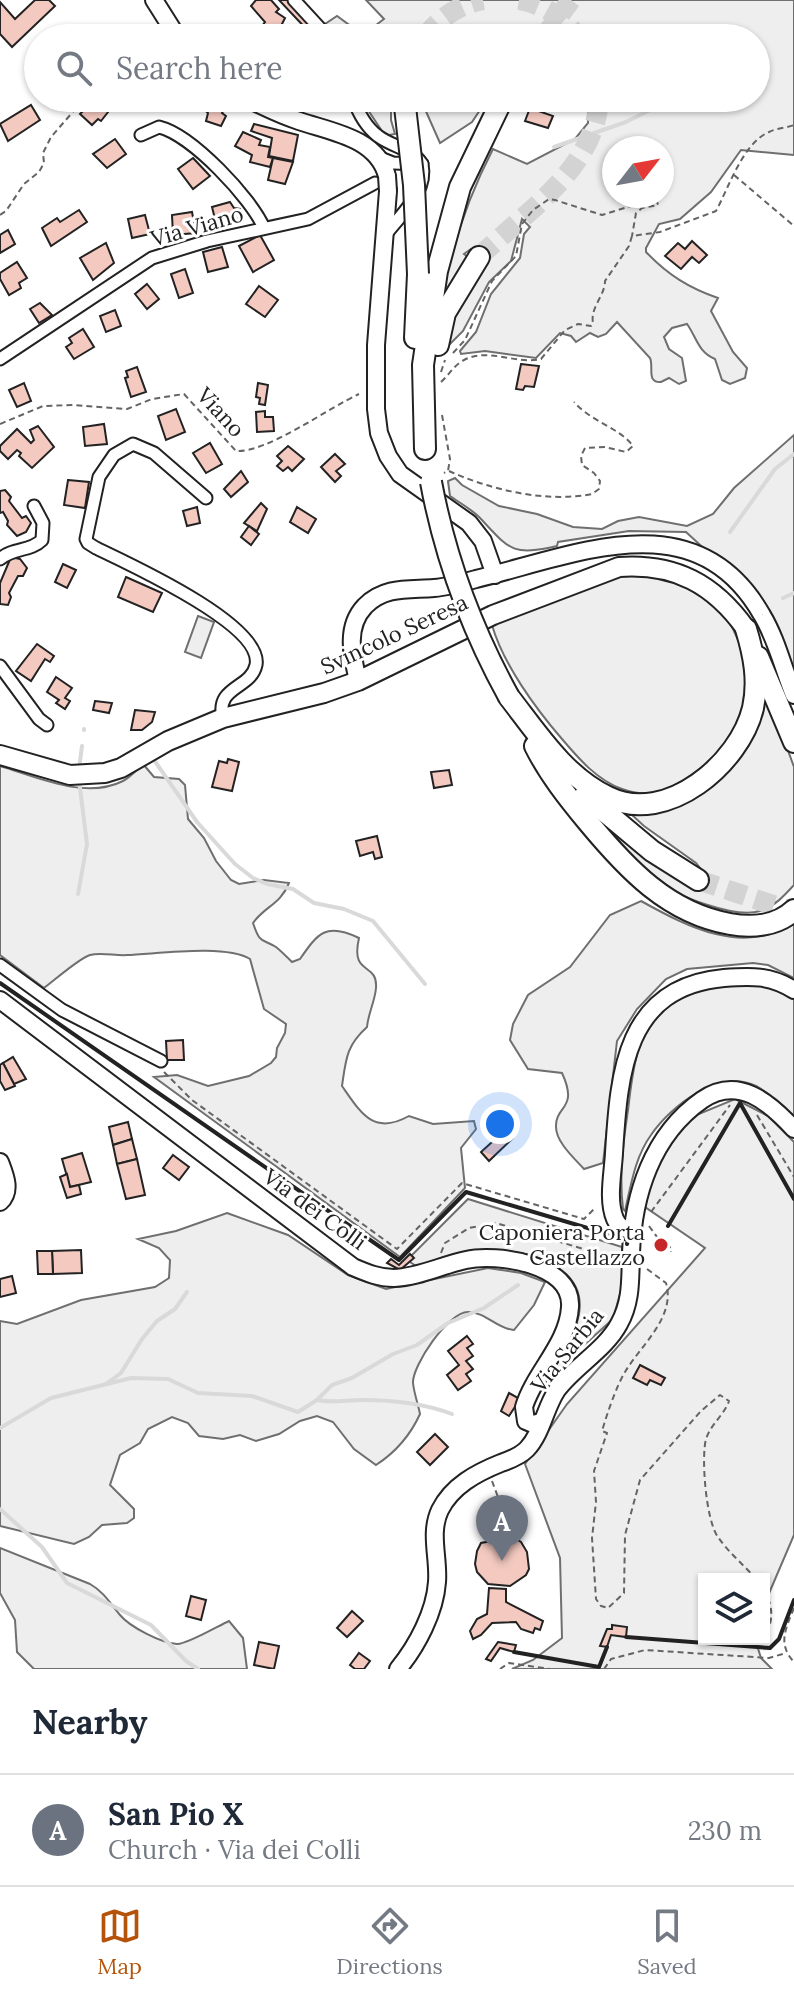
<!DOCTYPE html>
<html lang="en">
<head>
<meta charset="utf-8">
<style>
	body { margin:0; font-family:Lora,serif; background:#f2f2f3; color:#1f2937 }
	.controls { position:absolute; right:24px; bottom:24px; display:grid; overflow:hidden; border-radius:0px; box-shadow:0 2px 6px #0004 }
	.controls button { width:72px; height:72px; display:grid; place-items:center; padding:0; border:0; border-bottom:2px solid #e0e1e3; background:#fff; color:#1f2937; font:40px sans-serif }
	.compass { position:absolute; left:602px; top:136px; width:72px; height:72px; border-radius:50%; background:#fff; box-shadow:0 2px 6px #0004; rotate:59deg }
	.you { position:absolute; left:500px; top:1124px; width:28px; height:28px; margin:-20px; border:6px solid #fff; border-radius:50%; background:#1a73e8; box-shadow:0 0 0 12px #1a73e833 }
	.badge { display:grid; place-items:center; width:52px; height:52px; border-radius:50%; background:#b45309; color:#fff; font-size:26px; font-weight:700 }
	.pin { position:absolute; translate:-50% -66px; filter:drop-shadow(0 2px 4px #0008) }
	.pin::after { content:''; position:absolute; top:42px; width:28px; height:24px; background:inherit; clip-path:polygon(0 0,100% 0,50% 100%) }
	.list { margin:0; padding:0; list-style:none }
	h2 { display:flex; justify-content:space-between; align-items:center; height:104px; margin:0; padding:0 32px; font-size:34px }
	h2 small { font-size:26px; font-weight:400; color:#747a83 }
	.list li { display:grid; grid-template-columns:52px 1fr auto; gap:24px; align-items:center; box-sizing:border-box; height:112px; padding:0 32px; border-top:2px solid #e0e1e3 }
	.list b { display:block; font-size:30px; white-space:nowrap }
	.list p { margin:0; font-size:26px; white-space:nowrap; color:#747a83 }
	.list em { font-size:26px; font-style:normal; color:#747a83 }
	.icon { flex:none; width:44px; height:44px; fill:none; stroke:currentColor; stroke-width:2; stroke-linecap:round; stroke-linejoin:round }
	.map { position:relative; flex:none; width:794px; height:1669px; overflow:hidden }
	.search { position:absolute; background:#fff; box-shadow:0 2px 6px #0004; left:24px; right:24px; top:24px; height:88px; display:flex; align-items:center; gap:20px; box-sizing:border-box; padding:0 28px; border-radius:44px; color:#747a83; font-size:30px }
	.sheet { height:216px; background:#fff }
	nav { display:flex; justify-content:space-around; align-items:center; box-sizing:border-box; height:112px; border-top:2px solid #e0e1e3; background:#fff; font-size:22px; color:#747a83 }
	nav a { display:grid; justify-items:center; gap:4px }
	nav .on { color:#b45309 }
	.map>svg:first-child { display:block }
	.green { fill:#eee; stroke:#6f6f6f; stroke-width:2; fill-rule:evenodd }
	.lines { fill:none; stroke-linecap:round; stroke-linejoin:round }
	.stream { stroke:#d9d9d9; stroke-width:4 }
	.building { fill:#f3c9c0; stroke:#222; stroke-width:2 }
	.highway-tunnel { stroke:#d3d3d3; stroke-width:20; stroke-dasharray:20 10; stroke-linecap:butt }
	.street-casing { stroke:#222; stroke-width:15 }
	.secondary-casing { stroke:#222; stroke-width:20 }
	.primary-casing { stroke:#222; stroke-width:22 }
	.highway-casing { stroke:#222; stroke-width:24 }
	.path { stroke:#646464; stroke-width:2; stroke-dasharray:6 4; stroke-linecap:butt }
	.street { stroke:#fff; stroke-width:11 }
	.secondary { stroke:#fff; stroke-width:16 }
	.primary { stroke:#fff; stroke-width:18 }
	.highway { stroke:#fff; stroke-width:20 }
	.secondary-bridge-casing { stroke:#222; stroke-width:20; stroke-linecap:butt }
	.highway-bridge-casing { stroke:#222; stroke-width:24; stroke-linecap:butt }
	.secondary-bridge { stroke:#fff; stroke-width:16 }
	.highway-bridge { stroke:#fff; stroke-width:20 }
	.wall { stroke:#222; stroke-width:4 }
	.poi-dot { fill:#c62828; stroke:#fff; stroke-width:3 }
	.labels { text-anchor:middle; stroke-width:6; stroke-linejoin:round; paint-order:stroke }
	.street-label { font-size:22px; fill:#222; stroke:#fff }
	.poi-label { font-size:22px; fill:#222; stroke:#fff; text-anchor:end }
</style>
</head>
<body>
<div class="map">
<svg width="794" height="1669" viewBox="0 0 794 1669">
	<rect width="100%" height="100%" fill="#fff"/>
	<!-- green -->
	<g class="green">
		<path d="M366,0h428v155l-53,-5 -30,42 -31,27 -21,5 -13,24v4c22,23 43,36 72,46l-7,13 22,41 14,16 -2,10 -15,6 -8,-4 -7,-21c-17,-7 -18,-21 -28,-35l-15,4 -8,9 5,12 13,9 4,23 -7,3 -10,-6 -8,4c-15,1 -7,-15 -11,-24l-33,-36 -11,12 -8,3 -8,-4 -14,9 -5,-6 -11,-3 -24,25 -51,-7 -24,3 -1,-3 16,-19 15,-38 29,-36 4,-24 6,-7 -8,-8 -11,42 -22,21 -26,49 -23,23 39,-105h-8l-7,5 5,4 -12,15 -17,33c10,-55 27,-107 53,-157l34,15 48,-25 13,-16v-18l-6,-7h174v-60h-412l-19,-14 12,-8 26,19 21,-16zM614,148h48v48h-48z"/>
		<polygon points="360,98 391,98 391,120 395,134 389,135 382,131"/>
		<polygon points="420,98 488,98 472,122 440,143"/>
		<path d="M794,435v239l-31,-74 -20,-23 -32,-22 -25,-23 -57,-1 -71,11 -1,4c-45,10 -47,4 -76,-27 -8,-9 -21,-16 -31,-23l-2,-15 7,-3 7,7 37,21 38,8 36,13 29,2 16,-8 21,-4 48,9 26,-12 21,-26z"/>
		<path d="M637,574c29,3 56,12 79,31 7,6 13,16 17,24 21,39 18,85 -10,120 -10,12 -25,21 -38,30 -20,13 -39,19 -63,10 -25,-9 -43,-30 -60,-50 -26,-30 -59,-75 -70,-114l126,-49z"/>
		<polygon points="198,616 214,622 201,658 185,652"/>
		<path d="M765,687l29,80v118c-10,11 -19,21 -34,26 -24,8 -85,-15 -104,-31 -17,-14 -31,-32 -46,-50l77,52 17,-9 -8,-10 -52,-37 -24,-22 21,4 80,-39z"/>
		<path d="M143,764l11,13 25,2 6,6 3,34 16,19 12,23 15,19 8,4 25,-4 25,3c-9,22 -24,23 -36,40 7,21 8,15 23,24 5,4 11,10 16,15l8,-3c18,-26 26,-37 59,-21 -9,39 19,23 17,50 -1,13 -8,26 -9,39 -21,19 -21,32 -25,59 19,27 31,50 67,30l24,8 41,-3 2,8 -15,19 4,40 -65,69 -246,-180 23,-2 31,11 41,-10 22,-13 5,-6 1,-9 8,-15 1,-9 -22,-15 -14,-50c-25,-15 -93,-5 -123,-4 -11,1 -26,-3 -37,0 -12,4 -35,25 -46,33l-44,-33v-189c37,11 85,34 123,15 8,-4 14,-12 20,-17z"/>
		<path d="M641,901c47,26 102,55 153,22v55l-26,-13 -15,-2 -66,6 -21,10 -29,30 -20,32 -14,122 -19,6c-10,-11 -28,-27 -28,-42 -1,-22 23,-17 6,-54l-34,-4 -18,-29 3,-16 15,-29 42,-28 40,-52z"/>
		<path d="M759,983l14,4 21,12v119c-12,-11 -23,-24 -38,-32 -37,-18 -85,20 -105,49 -16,22 -20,50 -26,76l-2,-2c-4,-33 0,-66 5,-99 5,-39 7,-80 41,-107 25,-19 61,-18 90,-20z"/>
		<polygon points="735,1099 768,1116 794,1142 794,1535 764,1605 764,1579 704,1579 704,1639 755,1639 761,1658 772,1669 512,1669 533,1660 562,1638 560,1558 525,1464 567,1404 705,1248 645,1207 656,1163 689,1118"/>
		<path d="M468,1199l154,48v40l-9,32 -41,37 -23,31 -5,1 -1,-4c28,-42 66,-95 1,-124 -22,-9 -50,-12 -74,-9 -18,3 -37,10 -54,15l-9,-6z"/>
		<path d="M227,1213l61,22 60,40 38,14 102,-21 33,5 24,9 -11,23 -20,25c-17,-1 -28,-18 -46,-18 -20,0 -56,54 -55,71 1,10 5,21 7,31 -10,22 -24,38 -44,51l-22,-16 -21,-27 -16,-6 -17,5 -21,13 -23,7 -16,-6 -17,4 -24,-3 -11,-13 -16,-6 -24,12 -8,14 -20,12 -10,30 24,24v9l-7,5 -25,2 -13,12 -15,7 -74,-18v-205l17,3 64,-24 74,-13 14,-9 1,-18 -11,-12 -21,-9 38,-8z"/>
		<path d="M0,1548l90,36c14,8 20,19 30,31 10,12 41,28 57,29 9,1 41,-18 52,-23l14,17 4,31h-213l-17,-17 -2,-32 -15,-27z"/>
	</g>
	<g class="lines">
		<!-- stream -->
		<g class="stream">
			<polyline points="554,147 626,122 674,98"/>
			<polyline points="730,532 775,469 794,454"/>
			<polyline points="783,598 794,593"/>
			<polyline points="84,730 84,729"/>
			<polyline points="152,757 197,822 235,864 253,878 267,884 293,889 314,903 344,909 373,921 425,984"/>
			<polyline points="79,769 82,746"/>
			<polyline points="78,894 87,844 79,780"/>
			<polyline points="106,1384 121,1373 142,1339 157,1321 175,1309 187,1292"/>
			<path d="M317,1400c15,3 29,0 45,0 31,0 61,3 90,14"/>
			<polyline points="0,1428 51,1398 131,1378 168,1379 198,1393 252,1396 298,1412 317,1400 332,1385 352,1378 393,1354 417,1345 448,1323 484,1308 518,1285"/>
			<polyline points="0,1509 42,1547 67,1583 151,1625 186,1661 198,1669"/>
		</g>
	</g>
	<!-- building -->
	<g class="building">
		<polygon points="35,0 49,0 55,6 12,47 0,34 0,2 15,19"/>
		<polygon points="256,0 271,0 279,9 276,12 285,18 281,26 300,38 276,38 262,26 265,22 251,6"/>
		<polygon points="279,0 290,0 316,29 311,34"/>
		<polygon points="96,98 119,98 101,121 98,119 92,125 80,114"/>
		<polygon points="191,98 210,98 226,107 222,113 226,116 221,126 206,121 208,113"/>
		<polygon points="31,105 40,120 8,141 0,124"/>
		<polygon points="530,108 553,116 548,128 525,121"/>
		<polygon points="254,124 298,135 293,161 269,156 272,138 251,131"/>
		<polygon points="243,132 261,140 259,145 270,147 268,157 273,158 270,167 250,162 252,155 235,146"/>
		<polygon points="115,139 126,154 107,168 93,154"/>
		<polygon points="193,158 210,176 193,189 178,169"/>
		<polygon points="273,158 293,162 285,184 268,180"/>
		<polygon points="230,202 234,208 240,209 242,218 216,223 212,207"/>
		<polygon points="79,210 87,222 51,246 42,228 57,218 60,222"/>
		<polygon points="192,212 196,233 173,235 172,215"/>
		<polygon points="145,215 150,234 132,238 128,219"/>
		<polygon points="8,230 15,244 0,253 0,235"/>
		<polygon points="260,235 274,260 253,272 239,246"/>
		<polygon points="692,241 707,255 699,263 692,257 681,269 665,256 678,243 685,249"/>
		<polygon points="106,243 114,263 93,280 80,258"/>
		<polygon points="222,247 228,267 208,272 203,252"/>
		<polygon points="17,262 27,278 19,283 21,288 9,295 0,279 0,273"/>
		<polygon points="185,269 193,293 179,298 171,274"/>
		<polygon points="147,284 159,299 147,309 135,294"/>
		<polygon points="259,286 278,300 265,317 246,304"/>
		<polygon points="40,303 52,315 39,323 30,309"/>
		<polygon points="115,310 121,326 106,332 100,316"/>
		<polygon points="83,329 94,347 74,359 66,347 72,343 69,338"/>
		<polygon points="521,364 539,366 534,387 525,386 523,390 516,389"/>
		<polygon points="137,367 146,392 131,397 125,378 128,377 126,371"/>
		<polygon points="24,383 31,401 17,407 9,390"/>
		<polygon points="258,383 268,385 265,405 259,404 260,398 256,397"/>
		<polygon points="176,409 185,432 166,440 158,416"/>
		<polygon points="265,411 265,417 273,417 274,431 257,432 256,412"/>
		<polygon points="104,424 107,444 85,446 83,427"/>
		<polygon points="38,426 54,447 32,468 19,456 21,453 17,450 8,459 0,451 0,446 17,429 31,443 34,440 30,430"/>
		<polygon points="210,443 222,464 206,473 193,453"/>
		<polygon points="288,446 304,459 292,471 288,467 283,471 277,466 282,461 277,456"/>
		<polygon points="335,454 345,464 336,471 341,476 335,482 321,467"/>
		<polygon points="241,471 248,482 231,497 224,489"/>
		<polygon points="68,480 89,482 85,508 64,505"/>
		<polygon points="5,490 11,497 9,501 22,518 26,516 31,523 26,532 17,536 7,525 8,521 3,512 0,513 0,491"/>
		<polygon points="261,503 267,509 257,531 244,523"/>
		<polygon points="197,507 200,523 187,526 183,511"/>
		<polygon points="297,507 316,519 308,533 290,522"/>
		<polygon points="249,526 259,534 251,545 241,537"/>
		<polygon points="11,557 20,559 27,568 23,576 18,576 9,593 11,597 8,605 0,604 0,583"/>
		<polygon points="63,564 76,570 67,588 55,582"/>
		<polygon points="126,577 162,593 153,612 118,597"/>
		<polygon points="37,644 54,656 50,662 45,659 31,681 16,671"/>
		<polygon points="56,677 72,688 65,698 70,701 65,709 56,703 59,700 47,692"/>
		<polygon points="95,701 112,703 109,713 93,710"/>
		<polygon points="135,710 155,712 152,722 142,730 131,730"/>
		<polygon points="228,759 239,762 232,791 212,787 219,761 227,763"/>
		<polygon points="449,770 452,785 434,788 431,772"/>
		<polygon points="377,836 382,857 375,859 373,852 360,856 356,841"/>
		<polygon points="183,1040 184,1060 167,1060 166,1041"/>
		<polygon points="13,1057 26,1079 14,1084 3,1063"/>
		<polygon points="3,1063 15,1086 5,1090 0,1081 0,1065"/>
		<polygon points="128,1122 132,1139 113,1145 109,1127"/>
		<polygon points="507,1132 513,1138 489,1161 481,1152 502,1133 504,1135"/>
		<polygon points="132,1139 137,1159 117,1164 113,1145"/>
		<polygon points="82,1153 91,1182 70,1187 62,1159"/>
		<polygon points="173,1155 189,1167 179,1180 163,1168"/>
		<polygon points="137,1159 145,1195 126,1199 117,1164"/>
		<polygon points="67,1174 70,1187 79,1185 81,1194 67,1198 60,1177"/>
		<polygon points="81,1250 82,1273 53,1274 52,1251"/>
		<polygon points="37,1251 52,1251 53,1274 38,1274"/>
		<polygon points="410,1254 414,1258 400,1270 387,1263 391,1259 399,1265"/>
		<polygon points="12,1276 16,1293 0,1297 0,1279"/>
		<polygon points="467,1336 473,1344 467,1348 473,1356 466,1361 473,1369 466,1374 471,1381 458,1390 447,1375 459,1365 448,1351"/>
		<polygon points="640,1365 665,1378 661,1385 650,1380 647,1385 633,1378"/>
		<polygon points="509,1393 520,1399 509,1416 501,1411"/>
		<polygon points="435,1434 448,1447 430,1465 417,1452"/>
		<polygon points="513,1537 521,1542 527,1552 529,1569 526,1575 510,1586 488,1584 477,1572 475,1564 477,1551 481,1543"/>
		<polygon points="489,1588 506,1589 506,1602 543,1621 540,1630 535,1628 533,1633 521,1629 516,1622 492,1623 481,1635 473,1639 470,1631 477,1619 487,1614"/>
		<polygon points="191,1596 206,1600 201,1620 186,1616"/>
		<polygon points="352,1611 363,1621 347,1637 337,1628"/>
		<polygon points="612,1625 627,1627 626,1637 611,1635 607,1647 600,1646 607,1629 612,1629"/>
		<polygon points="259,1642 279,1646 274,1669 254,1665"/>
		<polygon points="498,1642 516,1645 514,1652 500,1648 491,1661 486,1659"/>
		<polygon points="359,1653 370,1661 364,1669 355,1669 350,1665"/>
	</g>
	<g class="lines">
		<!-- highway-tunnel -->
		<g class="highway-tunnel">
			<path d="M519,0c25,4 45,18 60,38"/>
			<path d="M424,38c15,-20 34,-33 59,-38"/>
			<polyline points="543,38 571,0"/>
			<path d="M479,257c46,-45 117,-88 120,-159"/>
			<polyline points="698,880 794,912"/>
		</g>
		<!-- street casing -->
		<g class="street-casing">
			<g id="street">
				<polyline points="294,0 329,38"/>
				<path d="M353,98c5,14 13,29 25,38 14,11 34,12 44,28l-29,-1 -15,-6"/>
				<path d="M141,135l18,-8c33,8 92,71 105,101"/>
				<path d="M386,234c16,-21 42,-42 36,-70"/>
				<polyline points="0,359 152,258 207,241 308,219 375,183"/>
				<path d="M206,498l-52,-45 -21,-9 -19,11 -15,22 -13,62 2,4 8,5c31,15 168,77 160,117 -5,24 -41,21 -33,53"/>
				<path d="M0,559c14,-12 30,-7 42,-19l1,-17 -9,-17"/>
				<polyline points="0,666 39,719 47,725"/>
				<polyline points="0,965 62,1010 161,1061"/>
			</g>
		</g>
		<!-- secondary casing -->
		<g class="secondary-casing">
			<g id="secondary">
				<polyline points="154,0 178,38"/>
				<path d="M246,98c18,9 34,17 53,23 33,11 78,17 88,55"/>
				<polyline points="388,191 376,345 376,409 379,433 388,456 400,474 469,523 483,541 495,575"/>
				<path d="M358,681c-6,-26 -13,-54 7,-75 20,-20 44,-16 69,-18 14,-1 28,-5 42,-9 100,-24 220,-80 286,36 15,25 21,53 32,80"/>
				<path d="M0,1000l353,267c14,6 26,11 41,11 25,-1 48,-13 72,-18 31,-7 107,4 104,47 -2,37 -36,66 -46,100l2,14 7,3 8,-2"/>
				<path d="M0,1162c5,13 12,29 0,40"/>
				<path d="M634,1231c-9,-1 -15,-3 -19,-12 -8,-19 -2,-46 -1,-66 5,-81 11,-166 110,-175 27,-2 46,-3 70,12"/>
				<path d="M398,1669c19,-23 37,-57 39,-87 2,-24 -8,-49 3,-72 12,-24 36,-37 61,-47 9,-3 19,-7 26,-14 15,-16 18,-41 30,-59 18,-24 48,-40 62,-66 13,-23 11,-46 12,-71 2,-58 21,-118 71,-153 36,-25 67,2 92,29"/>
			</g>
		</g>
		<!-- primary casing -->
		<g class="primary-casing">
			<path id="primary" d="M0,755l70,20 35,-2 16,-5 47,-27 55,-23 101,-25 34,-12 135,-66 126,-48c56,-4 95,17 127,62"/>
		</g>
		<!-- highway casing -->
		<g class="highway-casing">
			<g id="highway">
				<polyline points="415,338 418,274"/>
				<polyline points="438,345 445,313 479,257"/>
				<polyline points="425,449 423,365 437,271 460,187 503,98"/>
				<polyline points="758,657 794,742"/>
				<path d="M509,697c28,36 56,80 99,100 59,29 132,-34 145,-89 6,-27 1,-53 -7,-79"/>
				<path d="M535,746c14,28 34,53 53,76 39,47 80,91 142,102 22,4 47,2 64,-14"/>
				<polyline points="585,795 652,851 698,880"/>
			</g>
		</g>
		<!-- path -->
		<g class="path">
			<polyline points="147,38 156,32"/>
			<polyline points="734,175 794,226"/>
			<polyline points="0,215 6,211 24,184 39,172 44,163 43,153 51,137 85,98"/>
			<polyline points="453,353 465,340 492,281 516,256 522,224 533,210 549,199 555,200 602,215 656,198 658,205 642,208 636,213 632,236"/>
			<polyline points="441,372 445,360"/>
			<path d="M441,382c8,-7 13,-17 23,-22 24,-13 52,5 77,-1l24,-29 13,-6 13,2 2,-3c-3,-16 12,-27 12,-42l24,-35 3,-10 28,-4 56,-21c13,-24 27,-68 53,-79 8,-4 17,-4 25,-7"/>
			<polyline points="442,415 450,459 448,471 444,473"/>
			<path d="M0,424l43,-18 31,-1 53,4 25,-10 32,-5 52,57c31,2 92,-43 123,-57"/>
			<path d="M449,471c42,19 97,32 143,23l7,-5 1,-8 -6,-8 -12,-8 -1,-9 4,-8 20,-1 21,5 7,-6c-13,-18 -43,-25 -59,-44"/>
			<polyline points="164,1072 192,1100 397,1249 462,1183 584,1219 596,1207"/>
			<polyline points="757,1115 794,1177"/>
			<polyline points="651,1212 730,1105"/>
			<polyline points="649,1226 660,1241"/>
			<polyline points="666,1244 671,1248 671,1252"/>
			<polyline points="441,1253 445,1243 469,1228 496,1223 614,1258"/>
			<path d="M647,1269l19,14c10,34 -25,62 -41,89 -9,15 -18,42 -23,59l5,2 -13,38 2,31 -4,36 4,61 5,7 7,2 16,-15 1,-58 15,-55 61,-69 19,-16 9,6c-5,14 -18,23 -23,38 -5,19 0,82 12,98 10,15 26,28 38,42"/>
			<polyline points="492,1481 513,1537"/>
			<path d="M764,1589c8,16 10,27 3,44"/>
			<path d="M794,1608c-8,20 -17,36 0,54"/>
			<polyline points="500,1669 509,1663 550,1669"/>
			<polyline points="604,1669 611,1659 645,1650 769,1658 786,1653"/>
		</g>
		<!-- street -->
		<use href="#street" class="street"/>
		<!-- secondary -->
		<use href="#secondary" class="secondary"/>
		<!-- primary -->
		<use href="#primary" class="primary"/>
		<!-- highway -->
		<use href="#highway" class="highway"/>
		<!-- secondary-bridge casing -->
		<g class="secondary-bridge-casing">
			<polyline id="secondary-bridge" points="387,176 388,191"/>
		</g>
		<!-- highway-bridge casing -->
		<g class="highway-bridge-casing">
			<g id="highway-bridge">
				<polyline points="404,98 414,185 418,274"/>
				<path d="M431,482c14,75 41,148 78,215"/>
			</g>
		</g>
		<!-- secondary-bridge -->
		<use href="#secondary-bridge" class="secondary-bridge"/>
		<!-- highway-bridge -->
		<use href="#highway-bridge" class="highway-bridge"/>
		<!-- wall -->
		<g class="wall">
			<polyline points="0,983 399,1260 466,1192 628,1240 627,1244"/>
			<polyline points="668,1226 740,1103 794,1199"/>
			<polyline points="626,1637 770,1648 779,1639 794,1600"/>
			<polyline points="514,1652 599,1667 607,1647"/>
		</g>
	</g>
	<!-- markers -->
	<circle class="poi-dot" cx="661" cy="1245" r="8"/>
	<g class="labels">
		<!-- street labels -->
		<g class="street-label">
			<text transform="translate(197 226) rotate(-16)" y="8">Via Viano</text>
			<text transform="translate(221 412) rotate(47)" y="8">Viano</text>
			<text transform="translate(394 634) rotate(-25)" y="8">Svincolo Seresa</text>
			<text transform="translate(315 1209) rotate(36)" y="8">Via dei Colli</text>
			<text transform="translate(567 1350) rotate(-51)" y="8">Via Sarbia</text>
		</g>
		<!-- poi labels -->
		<g class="poi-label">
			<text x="645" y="1240">Caponiera Porta<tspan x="645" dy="25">Castellazzo</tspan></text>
		</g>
	</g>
</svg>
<div class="controls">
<button><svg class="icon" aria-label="layers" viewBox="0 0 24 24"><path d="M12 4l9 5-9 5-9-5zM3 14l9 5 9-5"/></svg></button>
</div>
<svg class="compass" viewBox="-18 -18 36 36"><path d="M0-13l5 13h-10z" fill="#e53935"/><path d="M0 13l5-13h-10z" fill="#747a83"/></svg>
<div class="you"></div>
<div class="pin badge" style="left:502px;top:1561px;background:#6b7280">A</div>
<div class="search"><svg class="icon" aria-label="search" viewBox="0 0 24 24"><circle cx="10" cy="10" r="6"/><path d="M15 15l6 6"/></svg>Search here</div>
</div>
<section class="sheet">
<h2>Nearby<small></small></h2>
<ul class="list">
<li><span class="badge" style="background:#6b7280">A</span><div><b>San Pio X</b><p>Church · Via dei Colli</p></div><em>230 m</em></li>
</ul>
</section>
<nav>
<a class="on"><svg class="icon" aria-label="map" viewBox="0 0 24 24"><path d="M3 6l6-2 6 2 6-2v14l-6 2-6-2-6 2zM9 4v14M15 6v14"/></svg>Map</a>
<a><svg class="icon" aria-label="directions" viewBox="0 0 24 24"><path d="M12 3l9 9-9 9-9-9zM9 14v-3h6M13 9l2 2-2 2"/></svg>Directions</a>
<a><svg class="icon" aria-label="saved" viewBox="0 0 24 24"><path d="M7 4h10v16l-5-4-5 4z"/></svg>Saved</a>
</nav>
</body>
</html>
